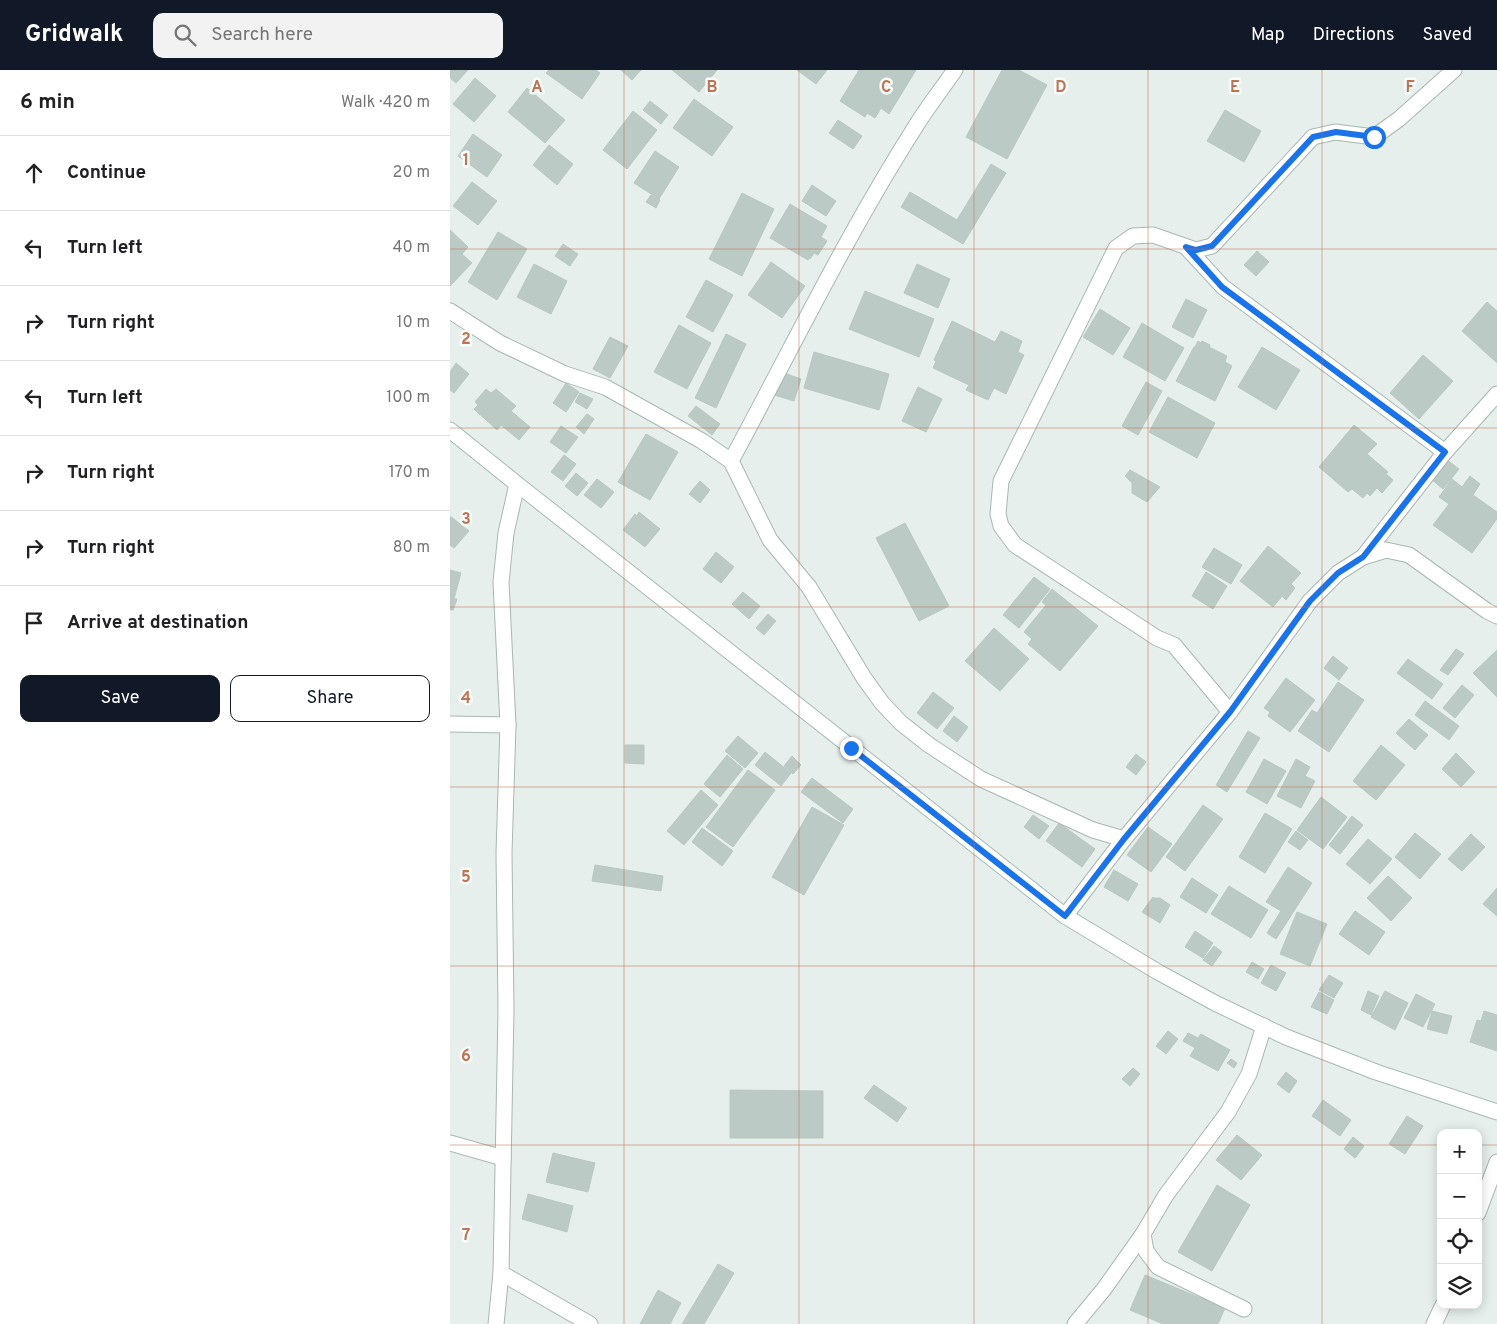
<!DOCTYPE html>
<html lang="en">
<head>
<meta charset="utf-8">
<style>
	body { margin:0; font-family:Overpass,sans-serif; background:#f2f2f2; color:#202124 }
	.controls { position:absolute; right:15px; bottom:15px; display:grid; overflow:hidden; border-radius:10px; box-shadow:0 2px 12px #0003 }
	.controls button { width:45px; height:45px; display:grid; place-items:center; padding:0; border:0; border-bottom:1px solid #e0e0e0; background:#fff; color:#202124; font:25px sans-serif }
	.stop { position:absolute; width:15px; height:15px; margin:-11px; border:4px solid #1a73e8; border-radius:50%; background:#fff }
	.stop.end { background:#1a73e8; border-color:#fff; box-shadow:0 1px 5px #0008 }
	.list { margin:0; padding:0; list-style:none }
	h2 { display:flex; justify-content:space-between; align-items:center; height:65px; margin:0; padding:0 20px; font-size:21px }
	h2 small { font-size:16px; font-weight:400; color:#757577 }
	.list li { display:grid; grid-template-columns:32px 1fr auto; gap:15px; align-items:center; box-sizing:border-box; height:75px; padding:0 20px; border-top:1px solid #e0e0e0 }
	.list b { display:block; font-size:19px; white-space:nowrap }
	.list em { font-size:16px; font-style:normal; color:#757577 }
	.actions { display:flex; gap:10px; padding:15px 20px }
	.actions a { flex:1; padding:11px 0; border:1px solid #111827; border-radius:10px; text-align:center; font-size:18px; color:#111827 }
	.actions .main { background:#111827; color:#fff }
	.icon { flex:none; width:28px; height:28px; fill:none; stroke:currentColor; stroke-width:2; stroke-linecap:round; stroke-linejoin:round }
	.map { position:relative; flex:none; width:1047px; height:1254px; overflow:hidden }
	header { display:flex; align-items:center; gap:30px; box-sizing:border-box; height:70px; padding:0 25px; background:#111827; color:#fff }
	header strong { font-size:24px }
	nav { display:flex; gap:28px; margin-inline-start:auto; font-size:18px }
	.search { width:350px; height:45px; background:#f2f2f2; display:flex; align-items:center; gap:12px; box-sizing:border-box; padding:0 18px; border-radius:10px; color:#757577; font-size:19px }
	main { display:flex }
	aside { flex:1; background:#fff }
	.map>svg:first-child { display:block }
	.building { fill:#bbcac4; stroke:#b8c9c2 }
	.lines { fill:none; stroke-linecap:round; stroke-linejoin:round }
	.minor-casing { stroke:#a8b8b2; stroke-width:17 }
	.secondary-casing { stroke:#a4bbb3; stroke-width:17 }
	.minor { stroke:#fff; stroke-width:15 }
	.secondary { stroke:#fff; stroke-width:15 }
	.route { stroke:#1a73e8; stroke-width:6 }
	.grid { fill:none; stroke:#c07456; stroke-width:1; stroke-opacity:0.55 }
	.grid-label { font-size:16px; text-anchor:middle; font-weight:bold; fill:#c07456; stroke:#f7fbf9; stroke-width:5; stroke-linejoin:round; paint-order:stroke }
</style>
</head>
<body>
<header>
<strong>Gridwalk</strong>
<div class="search"><svg class="icon" aria-label="search" viewBox="0 0 24 24"><circle cx="10" cy="10" r="6"/><path d="M15 15l6 6"/></svg>Search here</div>
<nav><a>Map</a><a>Directions</a><a>Saved</a></nav>
</header>
<main>
<aside>
<h2>6 min<small>Walk · 420 m</small></h2>
<ul class="list">
<li><svg class="icon" aria-label="ahead" viewBox="0 0 24 24"><path d="M12 20V5M6 11l6-6 6 6"/></svg><div><b>Continue</b></div><em>20 m</em></li>
<li><svg class="icon" aria-label="left" viewBox="0 0 24 24"><path d="M17 20v-9H6M10 6l-5 5 5 5"/></svg><div><b>Turn left</b></div><em>40 m</em></li>
<li><svg class="icon" aria-label="right" viewBox="0 0 24 24"><path d="M7 20v-9h11M14 6l5 5-5 5"/></svg><div><b>Turn right</b></div><em>10 m</em></li>
<li><svg class="icon" aria-label="left" viewBox="0 0 24 24"><path d="M17 20v-9H6M10 6l-5 5 5 5"/></svg><div><b>Turn left</b></div><em>100 m</em></li>
<li><svg class="icon" aria-label="right" viewBox="0 0 24 24"><path d="M7 20v-9h11M14 6l5 5-5 5"/></svg><div><b>Turn right</b></div><em>170 m</em></li>
<li><svg class="icon" aria-label="right" viewBox="0 0 24 24"><path d="M7 20v-9h11M14 6l5 5-5 5"/></svg><div><b>Turn right</b></div><em>80 m</em></li>
<li><svg class="icon" aria-label="arrive" viewBox="0 0 24 24"><path d="M6 21V4h12l-3 4 3 4H6"/></svg><div><b>Arrive at destination</b></div></li>
</ul>
<div class="actions"><a class="main">Save</a><a>Share</a></div>
</aside>
<div class="map">
<svg width="1047" height="1254" viewBox="0 0 1047 1254">
	<rect width="100%" height="100%" fill="#e6efeb"/>
	<!-- building -->
	<g class="building">
		<polygon points="0,0 18,0 6,13 0,8"/>
		<polygon points="99,0 146,0 150,3 132,29 96,3"/>
		<polygon points="171,0 191,0 182,10"/>
		<polygon points="222,0 267,0 249,22"/>
		<polygon points="347,0 377,0 366,14"/>
		<polygon points="409,0 466,0 439,44 431,38 425,48 417,43 415,47 390,31"/>
		<polygon points="552,0 569,0 597,15 557,89 516,67"/>
		<polygon points="25,8 46,26 24,52 3,34"/>
		<polygon points="77,18 115,50 95,73 58,42"/>
		<polygon points="244,29 283,57 262,86 223,58"/>
		<polygon points="200,31 218,45 211,54 193,40"/>
		<polygon points="775,40 811,61 794,92 757,71"/>
		<polygon points="183,41 207,60 177,99 153,80"/>
		<polygon points="388,50 412,66 403,79 379,63"/>
		<polygon points="23,64 52,85 37,107 8,86"/>
		<polygon points="99,75 123,94 107,115 83,95"/>
		<polygon points="205,81 229,97 209,129 184,113"/>
		<polygon points="541,94 556,103 513,174 451,137 460,122 507,150"/>
		<polygon points="22,112 47,131 28,155 3,136"/>
		<polygon points="362,115 386,131 376,146 352,131"/>
		<polygon points="292,123 324,139 292,206 259,189"/>
		<polygon points="201,125 210,130 206,138 196,132"/>
		<polygon points="340,134 377,156 371,167 377,171 368,185 364,183 360,189 359,188 358,190 320,168"/>
		<polygon points="0,160 18,177 12,184 22,193 0,216"/>
		<polygon points="48,162 77,179 47,230 18,212"/>
		<polygon points="113,174 128,184 120,196 105,186"/>
		<polygon points="807,181 819,192 806,206 794,195"/>
		<polygon points="321,192 355,216 332,248 298,225"/>
		<polygon points="84,194 117,211 101,244 67,227"/>
		<polygon points="467,194 500,209 488,238 454,223"/>
		<polygon points="256,210 283,225 263,262 236,247"/>
		<polygon points="415,221 484,249 469,287 399,259"/>
		<polygon points="736,229 757,240 743,268 722,257"/>
		<polygon points="1037,232 1047,241 1047,293 1012,261"/>
		<polygon points="650,239 680,258 663,285 633,267"/>
		<polygon points="502,251 545,272 551,261 572,271 568,282 574,285 556,324 544,318 538,330 516,320 519,315 483,298 486,291 484,290"/>
		<polygon points="692,253 734,278 715,311 673,287"/>
		<polygon points="229,255 261,273 237,319 204,302"/>
		<polygon points="276,264 296,274 266,338 245,328"/>
		<polygon points="160,267 178,276 160,308 143,299"/>
		<polygon points="748,271 751,273 752,271 760,275 759,277 777,286 775,292 782,296 765,331 726,311 744,277 745,277"/>
		<polygon points="812,277 850,300 826,340 788,317"/>
		<polygon points="364,282 439,304 429,340 354,318"/>
		<polygon points="973,285 1003,311 969,349 940,323"/>
		<polygon points="6,293 19,304 4,323 0,320 0,302"/>
		<polygon points="331,302 351,309 344,331 324,325"/>
		<polygon points="696,312 712,321 688,365 672,356"/>
		<polygon points="116,313 129,322 116,342 103,333"/>
		<polygon points="468,317 492,329 476,362 452,351"/>
		<polygon points="36,319 41,323 46,319 66,336 61,341 80,357 69,370 51,355 47,360 24,339 28,335 25,332"/>
		<polygon points="130,323 143,329 137,339 125,332"/>
		<polygon points="718,327 765,353 747,388 699,362"/>
		<polygon points="246,336 270,354 262,365 238,346"/>
		<polygon points="137,344 144,349 134,364 126,357"/>
		<polygon points="904,355 927,374 917,384 938,402 936,404 943,410 932,423 927,418 920,426 917,423 913,428 902,419 898,422 869,397"/>
		<polygon points="111,356 128,367 116,383 100,372"/>
		<polygon points="196,364 228,382 200,430 168,412"/>
		<polygon points="114,385 126,394 113,411 101,402"/>
		<polygon points="996,389 1009,399 993,419 981,409"/>
		<polygon points="680,400 710,417 697,432 682,423 682,413 675,406"/>
		<polygon points="126,403 138,413 127,426 115,416"/>
		<polygon points="1020,406 1030,414 1023,425 1047,442 1047,449 1022,483 983,455 999,434 989,427 1002,409 1012,417"/>
		<polygon points="147,409 164,422 151,438 134,425"/>
		<polygon points="250,411 260,420 250,433 239,424"/>
		<polygon points="189,442 210,459 195,477 173,460 185,444 187,446"/>
		<polygon points="0,446 19,461 4,478 0,475"/>
		<polygon points="455,453 499,536 469,551 426,468"/>
		<polygon points="818,476 851,503 841,514 845,518 836,530 832,526 823,537 790,511"/>
		<polygon points="764,478 792,495 781,514 752,497"/>
		<polygon points="266,482 284,497 271,513 253,499"/>
		<polygon points="0,500 11,503 4,529 7,529 3,540 0,540"/>
		<polygon points="756,502 777,516 763,539 742,526"/>
		<polygon points="584,507 600,519 569,558 553,545"/>
		<polygon points="602,519 648,556 610,601 578,574 582,569 574,562 596,535 592,532"/>
		<polygon points="293,522 310,536 299,549 282,534"/>
		<polygon points="318,544 326,551 314,565 306,558"/>
		<polygon points="544,558 579,589 550,621 515,591"/>
		<polygon points="1006,579 1014,584 998,605 990,600"/>
		<polygon points="1047,580 1047,627 1023,603"/>
		<polygon points="883,586 898,598 889,610 874,598"/>
		<polygon points="958,589 993,614 982,629 947,603"/>
		<polygon points="836,608 865,630 840,662 818,646 820,642 814,638"/>
		<polygon points="888,612 914,630 879,682 848,661 862,640 867,643"/>
		<polygon points="1012,615 1024,625 1005,648 993,638"/>
		<polygon points="483,622 504,638 487,659 467,643"/>
		<polygon points="975,631 1009,656 999,670 965,645"/>
		<polygon points="504,646 518,657 507,672 493,661"/>
		<polygon points="959,649 978,665 965,680 946,663"/>
		<polygon points="798,661 810,668 777,722 766,715"/>
		<polygon points="288,666 308,683 295,698 275,681"/>
		<polygon points="175,675 194,675 194,694 175,693"/>
		<polygon points="931,675 955,695 926,730 903,711"/>
		<polygon points="315,682 341,703 331,716 305,695"/>
		<polygon points="1006,683 1025,702 1011,717 992,699"/>
		<polygon points="686,684 696,692 686,705 676,697"/>
		<polygon points="277,685 293,699 270,727 254,714"/>
		<polygon points="342,686 351,695 343,704 334,696"/>
		<polygon points="814,689 836,701 817,734 796,722"/>
		<polygon points="846,689 860,697 855,706 865,711 851,738 827,726"/>
		<polygon points="298,700 325,720 283,777 256,757"/>
		<polygon points="362,708 403,739 393,753 351,722"/>
		<polygon points="251,720 268,735 234,775 217,761"/>
		<polygon points="871,727 897,747 873,779 847,760"/>
		<polygon points="753,735 773,749 735,801 716,787"/>
		<polygon points="362,737 394,755 354,825 322,807"/>
		<polygon points="815,743 842,759 815,803 789,787"/>
		<polygon points="583,745 599,756 589,769 574,757"/>
		<polygon points="902,746 913,755 890,784 879,775"/>
		<polygon points="609,753 645,779 632,797 596,771"/>
		<polygon points="698,757 722,774 701,802 677,785"/>
		<polygon points="252,758 283,781 272,796 242,772"/>
		<polygon points="846,761 858,770 850,780 838,772"/>
		<polygon points="965,763 991,784 970,809 945,787"/>
		<polygon points="1021,764 1035,777 1012,801 998,789"/>
		<polygon points="918,769 942,789 920,814 896,794"/>
		<polygon points="145,795 213,806 211,821 142,811"/>
		<polygon points="838,797 862,813 826,869 817,863 831,841 816,832"/>
		<polygon points="664,800 688,814 678,831 654,817"/>
		<polygon points="938,806 962,828 941,851 917,828"/>
		<polygon points="742,808 768,825 756,843 730,827"/>
		<polygon points="779,816 818,840 801,868 761,844"/>
		<polygon points="1047,818 1047,846 1033,834"/>
		<polygon points="703,827 703,828 710,828 720,835 710,853 692,842"/>
		<polygon points="905,841 935,862 919,885 889,864"/>
		<polygon points="847,842 877,854 860,896 830,884"/>
		<polygon points="745,861 763,873 753,888 735,877"/>
		<polygon points="764,876 772,882 762,896 753,890"/>
		<polygon points="802,892 814,899 808,909 796,902"/>
		<polygon points="821,895 836,903 826,921 811,913"/>
		<polygon points="879,905 893,913 884,928 869,920"/>
		<polygon points="918,921 929,926 921,945 911,940"/>
		<polygon points="935,921 958,933 945,960 921,947"/>
		<polygon points="869,922 884,930 877,944 861,937"/>
		<polygon points="966,924 985,934 973,957 954,948"/>
		<polygon points="982,941 1002,946 997,964 977,959"/>
		<polygon points="1034,941 1047,945 1047,981 1020,972 1027,950 1031,951"/>
		<polygon points="718,961 728,969 716,984 706,976"/>
		<polygon points="738,963 748,968 751,964 780,980 768,1001 740,986 745,978 733,971"/>
		<polygon points="781,989 787,993 784,998 777,993"/>
		<polygon points="683,998 690,1004 680,1016 672,1009"/>
		<polygon points="836,1002 847,1011 839,1023 827,1014"/>
		<polygon points="424,1015 457,1038 447,1052 414,1028"/>
		<polygon points="280,1020 373,1021 373,1068 280,1068"/>
		<polygon points="873,1030 901,1050 890,1066 862,1046"/>
		<polygon points="957,1046 973,1056 955,1084 939,1074"/>
		<polygon points="787,1065 812,1085 791,1110 766,1090"/>
		<polygon points="903,1067 914,1076 905,1088 894,1079"/>
		<polygon points="103,1083 145,1093 138,1122 96,1112"/>
		<polygon points="767,1115 800,1135 762,1201 728,1182"/>
		<polygon points="78,1124 123,1136 117,1162 72,1149"/>
		<polygon points="268,1194 284,1203 254,1254 232,1254"/>
		<polygon points="695,1205 775,1238 768,1254 713,1254 680,1240"/>
		<polygon points="208,1220 231,1233 220,1254 190,1254"/>
	</g>
	<g class="lines">
		<!-- minor casing -->
		<g class="minor-casing">
			<g id="minor">
				<polyline points="736,177 773,217 995,382"/>
				<polyline points="0,241 50,273 115,304 155,317 252,371 281,391 320,470 359,517 414,608 432,633 451,653 479,675 531,709 643,760 674,769"/>
				<path d="M281,391c60,-111 115,-225 183,-332 12,-20 27,-39 41,-59"/>
				<polyline points="913,487 995,382 1047,324"/>
				<polyline points="780,642 724,575 707,568 565,475 551,456 548,444 551,411 666,178 683,166 703,165 746,180 762,176 863,67 885,62 924,67 949,49 1004,0"/>
				<polyline points="0,654 58,655"/>
				<polyline points="615,846 674,769 780,642 860,531 888,503 913,487 936,480 959,485 1037,541 1047,546"/>
				<polyline points="0,1073 53,1088"/>
				<polyline points="1028,1143 1047,1092"/>
				<polyline points="51,1203 140,1254"/>
				<polyline points="794,1239 708,1197 696,1181 693,1164 716,1125 778,1042 799,1004 814,956"/>
				<polyline points="46,1254 51,1203 56,940 54,783 58,655 51,512 56,463 67,414"/>
				<polyline points="625,1254 654,1219 693,1164"/>
				<polyline points="984,1254 993,1235"/>
			</g>
		</g>
		<!-- secondary casing -->
		<g class="secondary-casing">
			<polyline id="secondary" points="0,360 67,414 615,846 708,902 765,933 836,967 926,1002 1047,1042"/>
		</g>
		<!-- minor -->
		<use href="#minor" class="minor"/>
		<!-- secondary -->
		<use href="#secondary" class="secondary"/>
	</g>
	<g class="lines">
		<!-- route -->
		<polyline class="route" points="401,678 615,846 674,769 780,642 860,531 888,503 913,487 995,382 772,217 736,177 746,180 762,176 863,67 886,62 924,67"/>
	</g>
	<!-- grid -->
	<path class="grid" d="M174,0v1254M349,0v1254M524,0v1254M698,0v1254M872,0v1254M0,179h1047M0,358h1047M0,537h1047M0,717h1047M0,896h1047M0,1075h991M1028,1075h19"/>
	<g class="grid-label">
		<text x="87" y="22">A</text>
		<text x="262" y="22">B</text>
		<text x="436" y="22">C</text>
		<text x="611" y="22">D</text>
		<text x="785" y="22">E</text>
		<text x="960" y="22">F</text>
		<text x="16" y="95">1</text>
		<text x="16" y="274">2</text>
		<text x="16" y="454">3</text>
		<text x="16" y="633">4</text>
		<text x="16" y="812">5</text>
		<text x="16" y="991">6</text>
		<text x="16" y="1170">7</text>
	</g>
</svg>
<div class="controls">
<button>+</button>
<button>−</button>
<button><svg class="icon" aria-label="locate" viewBox="0 0 24 24"><circle cx="12" cy="12" r="6"/><path d="M12 2v4M12 18v4M2 12h4M18 12h4"/></svg></button>
<button><svg class="icon" aria-label="layers" viewBox="0 0 24 24"><path d="M12 4l9 5-9 5-9-5zM3 14l9 5 9-5"/></svg></button>
</div>
<div class="stop" style="left:924px;top:67px"></div>
<div class="stop end" style="left:401px;top:678px"></div>
</div>
</main>
</body>
</html>
